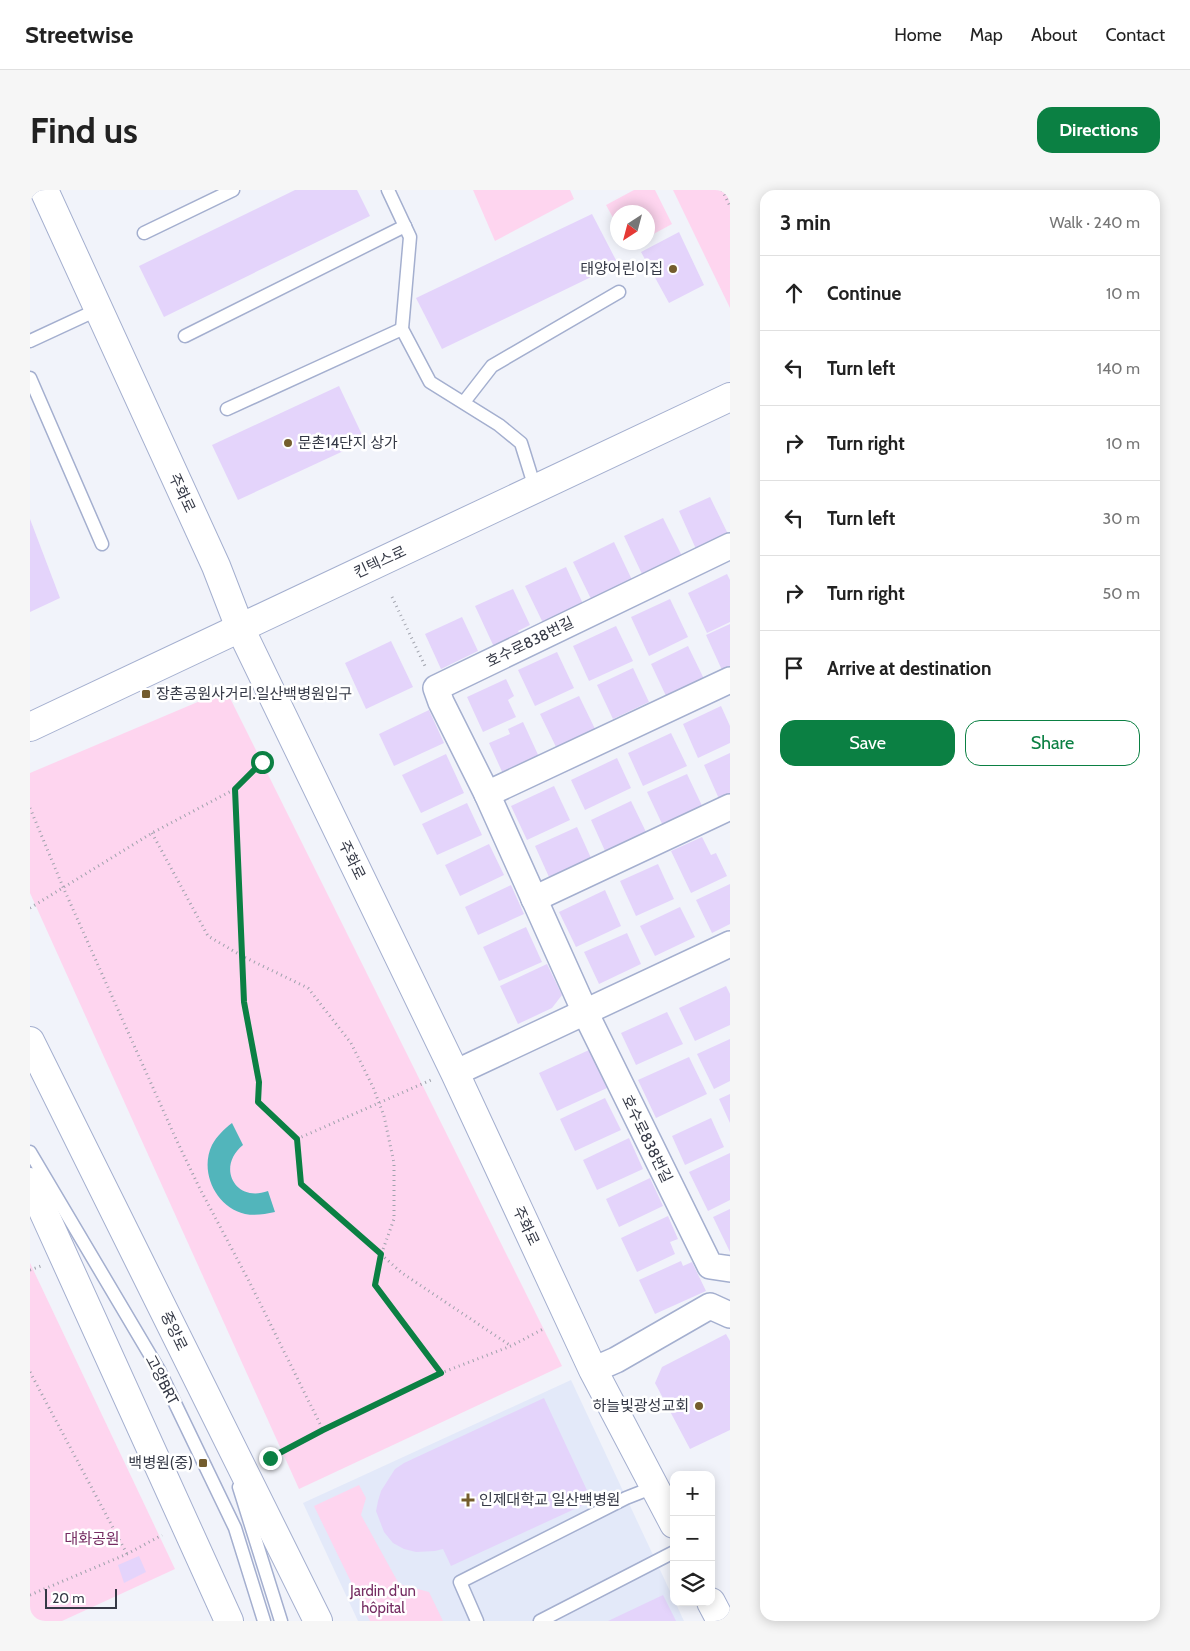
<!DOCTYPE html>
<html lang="en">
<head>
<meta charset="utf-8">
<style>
	body { margin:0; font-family:Cabin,"Noto Sans KR",sans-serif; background:#f6f6f6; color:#222 }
	.controls { position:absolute; right:15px; bottom:15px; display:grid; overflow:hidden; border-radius:10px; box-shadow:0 2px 12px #0003 }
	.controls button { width:45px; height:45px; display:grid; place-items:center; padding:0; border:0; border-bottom:1px solid #e0e0e0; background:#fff; color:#222; font:25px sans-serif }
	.compass { position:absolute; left:580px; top:15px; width:45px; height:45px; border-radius:50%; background:#fff; box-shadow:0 2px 12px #0003; rotate:216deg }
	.scale { position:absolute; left:15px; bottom:12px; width:72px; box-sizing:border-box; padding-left:5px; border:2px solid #353946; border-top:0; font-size:14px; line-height:18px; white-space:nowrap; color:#353946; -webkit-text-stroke:4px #fff; paint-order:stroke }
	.stop { position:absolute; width:15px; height:15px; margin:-11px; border:4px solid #0b8043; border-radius:50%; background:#fff }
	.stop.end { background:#0b8043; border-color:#fff; box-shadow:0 1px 5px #0008 }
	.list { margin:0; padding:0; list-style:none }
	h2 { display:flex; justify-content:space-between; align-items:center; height:65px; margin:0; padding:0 20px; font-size:21px }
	h2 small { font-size:16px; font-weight:400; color:#767676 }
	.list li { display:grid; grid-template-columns:32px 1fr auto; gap:15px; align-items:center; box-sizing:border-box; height:75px; padding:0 20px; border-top:1px solid #e0e0e0 }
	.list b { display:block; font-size:19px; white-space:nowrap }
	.list em { font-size:16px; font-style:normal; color:#767676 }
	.actions { display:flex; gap:10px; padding:15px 20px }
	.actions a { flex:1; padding:11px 0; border:1px solid #0b8043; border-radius:15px; text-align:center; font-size:18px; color:#0b8043 }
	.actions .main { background:#0b8043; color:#fff }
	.icon { flex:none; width:28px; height:28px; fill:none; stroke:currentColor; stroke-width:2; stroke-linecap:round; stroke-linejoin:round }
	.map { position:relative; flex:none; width:700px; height:1431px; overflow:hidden; border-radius:15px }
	header { display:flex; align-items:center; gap:30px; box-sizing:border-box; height:70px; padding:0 25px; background:#fff; border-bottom:1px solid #e0e0e0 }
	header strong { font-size:24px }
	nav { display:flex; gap:28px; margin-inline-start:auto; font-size:18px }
	.intro { display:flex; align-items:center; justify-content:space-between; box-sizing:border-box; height:120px; padding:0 30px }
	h1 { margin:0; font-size:35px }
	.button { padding:12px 22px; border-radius:15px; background:#0b8043; color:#fff; font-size:18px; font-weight:700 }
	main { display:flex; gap:30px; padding:0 30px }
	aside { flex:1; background:#fff; border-radius:15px; box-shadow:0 2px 12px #0003 }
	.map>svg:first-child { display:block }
	.built { fill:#e3e9f9 }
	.green { fill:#fed5ef }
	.water { fill:#52b5bb }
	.building { fill:#e4d4fb }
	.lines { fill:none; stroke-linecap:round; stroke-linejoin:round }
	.service-casing { stroke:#a4afcf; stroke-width:15 }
	.minor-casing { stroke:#a4afcf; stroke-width:28 }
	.tertiary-casing { stroke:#a4afcf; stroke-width:30 }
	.primary-casing { stroke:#a4afcf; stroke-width:30 }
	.path { stroke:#9fa2ac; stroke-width:3; stroke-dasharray:1 4; stroke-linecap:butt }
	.service { stroke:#fff; stroke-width:12 }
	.minor { stroke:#fff; stroke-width:25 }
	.tertiary { stroke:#fff; stroke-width:28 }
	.primary { stroke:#fff; stroke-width:28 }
	.route { stroke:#0b8043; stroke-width:6 }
	.poi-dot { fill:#745d2d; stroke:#fff; stroke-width:2 }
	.labels { text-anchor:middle; stroke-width:5; stroke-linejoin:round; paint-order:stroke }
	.poi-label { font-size:15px; fill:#353946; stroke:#fff; text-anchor:end }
	.street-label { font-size:15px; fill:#353946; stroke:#fff }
	.park-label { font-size:15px; fill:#752c62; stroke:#fff }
</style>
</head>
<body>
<header>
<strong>Streetwise</strong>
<nav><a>Home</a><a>Map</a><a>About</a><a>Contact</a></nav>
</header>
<div class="intro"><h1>Find us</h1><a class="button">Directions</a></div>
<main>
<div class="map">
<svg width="700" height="1431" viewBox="0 0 700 1431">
	<rect width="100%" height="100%" fill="#f1f3fa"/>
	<!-- built -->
	<polygon class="built" points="541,1190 654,1431 328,1431 273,1313"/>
	<!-- green -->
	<g class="green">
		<polygon points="443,0 540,0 544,9 465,51"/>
		<polygon points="604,0 625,0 642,34 618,47 618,22 588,22 587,35 576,15"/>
		<polygon points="643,0 700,0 700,118"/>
		<polygon points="196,500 532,1176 269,1299 0,703 0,583"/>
		<polygon points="0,1073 145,1379 32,1431 0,1431"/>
		<polygon points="329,1295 336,1308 331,1325 369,1394 399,1402 413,1431 340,1431 284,1316"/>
	</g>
	<!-- water -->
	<path class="water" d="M202,933l11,22c-27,22 -8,58 25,46l7,21c-10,2 -19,4 -30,2 -29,-7 -46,-42 -33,-69 5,-9 12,-16 20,-22z"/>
	<!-- building -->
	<g class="building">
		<polygon points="265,0 327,0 340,26 134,127 109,76"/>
		<polygon points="562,24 588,74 412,159 386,108"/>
		<polygon points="649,42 674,95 639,113 611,62"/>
		<polygon points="309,196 335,251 208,310 182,255"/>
		<polygon points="680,307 698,344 666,359 649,321"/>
		<polygon points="633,328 652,366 612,384 594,346"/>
		<polygon points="0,329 30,408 0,422"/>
		<polygon points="584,352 603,392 562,411 543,372"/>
		<polygon points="536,377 554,416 514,435 495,396"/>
		<polygon points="697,384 700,390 700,432 677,443 658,403"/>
		<polygon points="483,399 500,435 488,441 490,445 464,457 445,416"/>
		<polygon points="640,409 658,447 619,466 601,427"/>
		<polygon points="432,427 448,461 411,479 395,444"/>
		<polygon points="700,434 700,476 692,480 676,445"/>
		<polygon points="586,436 603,471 559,491 543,456"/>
		<polygon points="361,451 383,497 336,519 315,473"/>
		<polygon points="658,456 675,491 637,508 621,474"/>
		<polygon points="527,462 544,498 505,516 488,480"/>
		<polygon points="603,478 619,512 583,529 567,495"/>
		<polygon points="476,489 484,506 478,510 486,527 453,542 437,507"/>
		<polygon points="549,506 566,541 527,559 510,524"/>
		<polygon points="691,516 700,536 700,553 668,568 653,534"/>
		<polygon points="399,520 414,553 364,576 349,544"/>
		<polygon points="493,532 510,569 474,586 459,553 480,544 478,539"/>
		<polygon points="641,543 657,576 613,596 598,563"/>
		<polygon points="700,563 700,606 690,611 674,575"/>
		<polygon points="416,564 434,603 391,623 372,585"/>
		<polygon points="587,568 601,598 555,620 541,590"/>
		<polygon points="657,584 675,622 635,640 617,602"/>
		<polygon points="524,596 540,630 497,650 481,616"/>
		<polygon points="601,611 617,644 576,663 561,630"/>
		<polygon points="437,613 452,645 407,665 392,634"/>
		<polygon points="547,637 561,668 519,687 505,656"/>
		<polygon points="672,647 681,665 686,663 697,686 661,703 641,661"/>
		<polygon points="459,654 474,685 430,706 415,675"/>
		<polygon points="628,674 644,709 606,726 590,691"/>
		<polygon points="700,694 700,734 682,743 666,710"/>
		<polygon points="481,695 494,724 448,745 435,717"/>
		<polygon points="575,700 591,736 546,757 529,722"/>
		<polygon points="650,717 665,747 625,766 610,736"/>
		<polygon points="496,737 512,772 469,791 453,757"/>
		<polygon points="597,743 611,774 569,794 554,762"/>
		<polygon points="517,774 532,805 522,818 488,834 470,796"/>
		<polygon points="696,796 700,804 700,835 665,851 649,818"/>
		<polygon points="637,822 653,854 606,875 591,843"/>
		<polygon points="700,849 700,891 684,899 667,864"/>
		<polygon points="559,860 577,898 527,921 509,883"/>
		<polygon points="659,867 677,904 626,928 608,890"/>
		<polygon points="700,904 700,933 689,909"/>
		<polygon points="575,908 591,940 545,961 530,929"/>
		<polygon points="681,928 694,957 655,975 642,946"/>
		<polygon points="599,948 613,979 567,1000 553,970"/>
		<polygon points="700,963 700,1010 678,1021 659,982"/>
		<polygon points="620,988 633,1016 589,1037 576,1009"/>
		<polygon points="700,1019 700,1062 683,1027"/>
		<polygon points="638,1026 648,1049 640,1052 645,1064 607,1082 591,1048"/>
		<polygon points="651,1071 653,1076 662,1072 676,1101 625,1124 609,1090"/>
		<polygon points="696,1144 700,1151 700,1240 660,1259 625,1193 632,1177"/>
		<polygon points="514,1208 562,1311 421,1376 413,1359 405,1361 386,1362 374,1359 363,1353 354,1342 346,1321 348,1311 351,1301 365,1279 374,1273"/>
		<polygon points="109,1366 116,1382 94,1393 88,1375"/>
		<polygon points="633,1405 646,1431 578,1431"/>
	</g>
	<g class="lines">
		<!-- service casing -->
		<g class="service-casing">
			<g id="service">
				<polyline points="358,0 380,47 372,139 400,192 469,235 491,253 505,298"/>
				<polyline points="114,43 203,0"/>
				<polyline points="155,146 375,36"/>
				<polyline points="0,151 69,119"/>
				<polyline points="0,188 72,354"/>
				<polyline points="434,212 462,176 589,102"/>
				<polyline points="197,219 372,139"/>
				<polyline points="0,962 129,1180 205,1338 234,1431"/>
				<polyline points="209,1297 251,1431"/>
				<polyline points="447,1431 430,1392 596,1308 624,1297"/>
				<polyline points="510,1431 644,1362"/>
			</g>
		</g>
		<!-- minor casing -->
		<g class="minor-casing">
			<g id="minor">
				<polyline points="700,356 406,498 411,512 457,604 555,822 680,1076 700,1079"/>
				<polyline points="457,604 700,490"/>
				<polyline points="504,709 700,617"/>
				<polyline points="425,883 700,754"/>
				<polyline points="563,1180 586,1170 680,1116 700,1125"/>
			</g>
		</g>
		<!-- tertiary casing -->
		<g class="tertiary-casing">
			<g id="tertiary">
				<polyline points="14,0 186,376 210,438 425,883 563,1180 644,1334"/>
				<polyline points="0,537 700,207"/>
				<polyline points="681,1412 691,1431"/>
			</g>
		</g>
		<!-- primary casing -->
		<g class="primary-casing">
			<g id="primary">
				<polyline points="0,851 288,1431"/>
				<polyline points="0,992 199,1431"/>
			</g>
		</g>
		<!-- path -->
		<g class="path">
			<polyline points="692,0 700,16"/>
			<polyline points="362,407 396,478"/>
			<polyline points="205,599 214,812 229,892 228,912 267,949 271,994 372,1083 481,1156"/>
			<polyline points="0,618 33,697 146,949 169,997 221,1095 293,1240"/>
			<polyline points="122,643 178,746 212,766 278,798 321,853 343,897 354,926 364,973 364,1029 351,1065 345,1095 411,1183"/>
			<polyline points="0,718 122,643 205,599 236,567"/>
			<polyline points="267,949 401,890"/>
			<polyline points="0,1080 11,1076"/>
			<polyline points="0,1182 97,1364"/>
			<polyline points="240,1268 293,1240 411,1183 481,1156 515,1138"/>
			<polyline points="0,1405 97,1364 132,1345"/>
		</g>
		<!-- service -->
		<use href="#service" class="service"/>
		<!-- minor -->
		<use href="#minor" class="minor"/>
		<!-- tertiary -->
		<use href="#tertiary" class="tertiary"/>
		<!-- primary -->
		<use href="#primary" class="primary"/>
	</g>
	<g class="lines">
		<!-- route -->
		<polyline class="route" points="232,572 205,599 214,812 229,892 228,912 267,949 271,994 351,1064 345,1095 411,1183 293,1240 240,1268"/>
	</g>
	<!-- markers -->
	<g class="poi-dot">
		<circle cx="643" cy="79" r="5"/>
		<circle cx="258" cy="253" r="5"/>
		<rect x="111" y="499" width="10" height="10" rx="2.5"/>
		<circle cx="669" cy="1216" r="5"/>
		<rect x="168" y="1268" width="10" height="10" rx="2.5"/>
		<path d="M435.5 1302.5h5v5h5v5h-5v5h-5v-5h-5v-5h5z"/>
	</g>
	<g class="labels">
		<!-- poi labels -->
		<g class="poi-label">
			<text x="633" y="84">태양어린이집</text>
			<text x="268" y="258" text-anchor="start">문촌14단지 상가</text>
			<text x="126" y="509" text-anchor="start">장촌공원사거리.일산백병원입구</text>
			<text x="659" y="1221">하늘빛광성교회</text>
			<text x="163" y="1278">백병원(중)</text>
			<text x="449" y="1315" text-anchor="start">인제대학교 일산백병원</text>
		</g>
		<!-- street labels -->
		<g class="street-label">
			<text transform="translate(152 303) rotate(65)" y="5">주화로</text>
			<text transform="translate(350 372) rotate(-25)" y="5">킨텍스로</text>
			<text transform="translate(500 452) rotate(-26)" y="5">호수로838번길</text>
			<text transform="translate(322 670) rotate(64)" y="5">주화로</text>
			<text transform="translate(617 949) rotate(64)" y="5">호수로838번길</text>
			<text transform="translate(496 1036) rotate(65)" y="5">주화로</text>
			<text transform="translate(144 1141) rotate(64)" y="5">중앙로</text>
			<text transform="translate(132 1190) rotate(62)" y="5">고양BRT</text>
		</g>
		<!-- park labels -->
		<g class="park-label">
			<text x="62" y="1354">대화공원</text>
			<text x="353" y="1406">Jardin d'un<tspan x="353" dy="17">hôpital</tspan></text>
		</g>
	</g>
</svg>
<div class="controls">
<button>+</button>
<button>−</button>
<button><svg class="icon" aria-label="layers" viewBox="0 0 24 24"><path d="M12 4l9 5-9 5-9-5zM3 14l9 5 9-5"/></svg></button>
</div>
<svg class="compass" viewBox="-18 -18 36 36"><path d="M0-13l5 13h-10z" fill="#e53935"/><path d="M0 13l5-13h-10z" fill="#767676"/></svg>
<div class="scale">20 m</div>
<div class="stop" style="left:232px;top:572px"></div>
<div class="stop end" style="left:240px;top:1268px"></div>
</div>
<aside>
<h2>3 min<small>Walk · 240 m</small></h2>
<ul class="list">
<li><svg class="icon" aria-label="ahead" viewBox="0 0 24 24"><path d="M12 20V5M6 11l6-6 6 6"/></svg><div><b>Continue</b></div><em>10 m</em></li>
<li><svg class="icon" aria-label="left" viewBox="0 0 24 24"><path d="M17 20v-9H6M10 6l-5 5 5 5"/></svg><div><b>Turn left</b></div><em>140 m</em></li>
<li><svg class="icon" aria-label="right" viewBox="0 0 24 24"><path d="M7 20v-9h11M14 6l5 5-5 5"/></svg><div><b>Turn right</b></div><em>10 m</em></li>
<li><svg class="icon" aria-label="left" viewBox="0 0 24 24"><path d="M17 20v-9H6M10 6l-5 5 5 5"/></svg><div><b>Turn left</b></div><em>30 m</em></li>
<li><svg class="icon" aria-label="right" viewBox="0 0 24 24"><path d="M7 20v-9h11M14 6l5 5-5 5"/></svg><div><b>Turn right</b></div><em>50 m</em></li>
<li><svg class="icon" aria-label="arrive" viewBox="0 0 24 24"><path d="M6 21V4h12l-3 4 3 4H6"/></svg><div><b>Arrive at destination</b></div></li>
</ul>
<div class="actions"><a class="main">Save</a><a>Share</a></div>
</aside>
</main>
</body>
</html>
